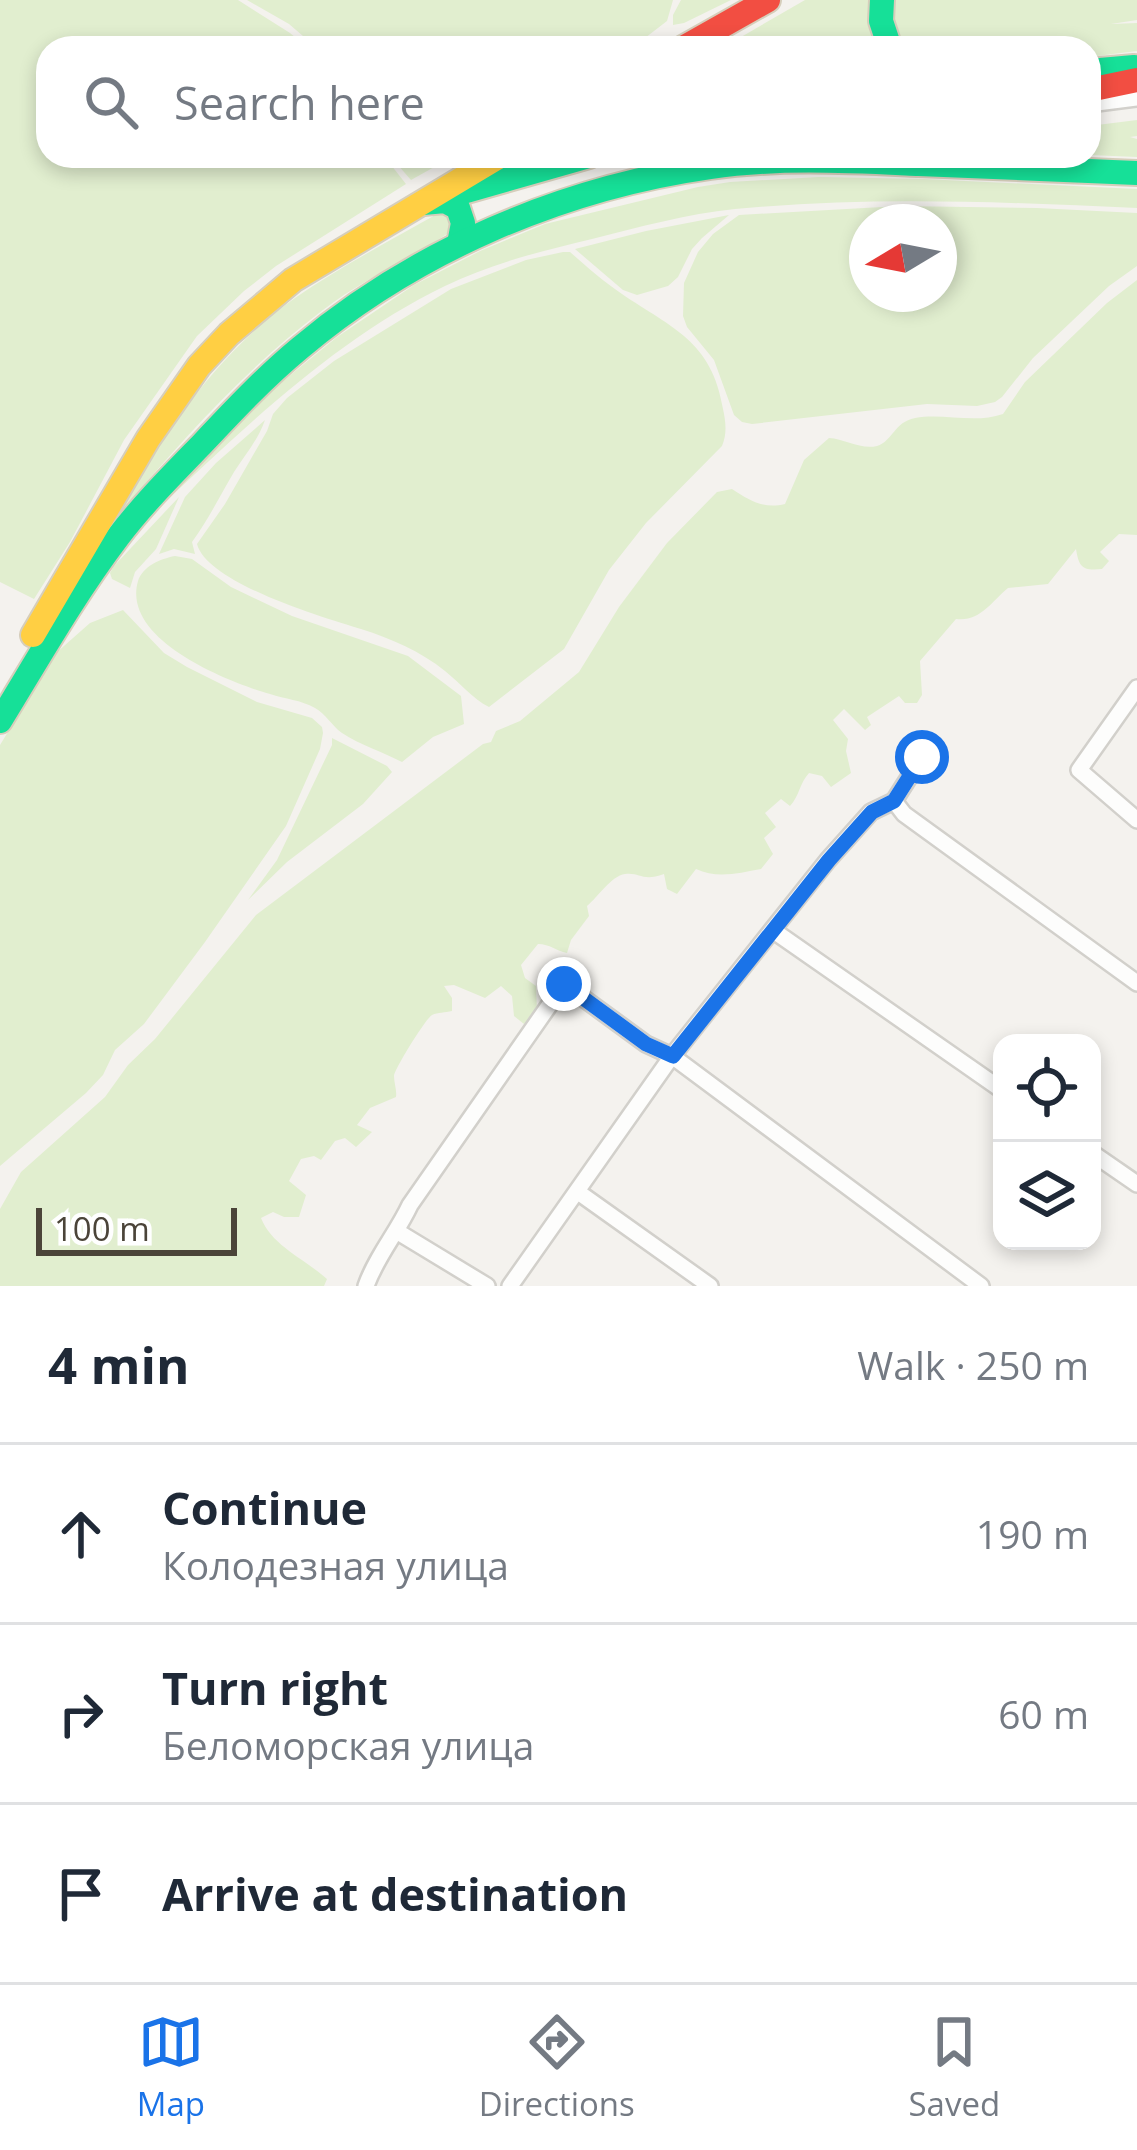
<!DOCTYPE html>
<html lang="en">
<head>
<meta charset="utf-8">
<style>
	body { margin:0; font-family:"Open Sans",sans-serif; background:#f2f2f3; color:#1f2937 }
	.controls { position:absolute; right:36px; bottom:36px; display:grid; overflow:hidden; border-radius:24px; box-shadow:0 6px 18px #0003 }
	.controls button { width:108px; height:108px; display:grid; place-items:center; padding:0; border:0; border-bottom:3px solid #e0e1e3; background:#fff; color:#1f2937; font:60px sans-serif }
	.compass { position:absolute; left:849px; top:204px; width:108px; height:108px; border-radius:50%; background:#fff; box-shadow:0 6px 18px #0003; rotate:260deg }
	.scale { position:absolute; left:36px; bottom:30px; width:201px; box-sizing:border-box; padding-left:12px; border:6px solid #4b4439; border-top:0; font-size:33px; line-height:42px; white-space:nowrap; color:#4b4439; -webkit-text-stroke:9px #fff; paint-order:stroke }
	.stop { position:absolute; width:36px; height:36px; margin:-27px; border:9px solid #1a73e8; border-radius:50%; background:#fff }
	.stop.end { background:#1a73e8; border-color:#fff; box-shadow:0 3px 12px #0008 }
	.list { margin:0; padding:0; list-style:none }
	h2 { display:flex; justify-content:space-between; align-items:center; height:156px; margin:0; padding:0 48px; font-size:51px }
	h2 small { font-size:39px; font-weight:400; color:#747a83 }
	.list li { display:grid; grid-template-columns:78px 1fr auto; gap:36px; align-items:center; box-sizing:border-box; height:180px; padding:0 48px; border-top:3px solid #e0e1e3 }
	.list b { display:block; font-size:45px; white-space:nowrap }
	.list p { margin:0; font-size:39px; white-space:nowrap; color:#747a83 }
	.list em { font-size:39px; font-style:normal; color:#747a83 }
	.icon { flex:none; width:66px; height:66px; fill:none; stroke:currentColor; stroke-width:2; stroke-linecap:round; stroke-linejoin:round }
	.map { position:relative; flex:none; width:1137px; height:1286px; overflow:hidden }
	.search { position:absolute; background:#fff; box-shadow:0 6px 18px #0003; left:36px; right:36px; top:36px; height:132px; display:flex; align-items:center; gap:30px; box-sizing:border-box; padding:0 42px; border-radius:36px; color:#747a83; font-size:45px }
	.sheet { height:696px; background:#fff }
	nav { display:flex; justify-content:space-around; align-items:center; box-sizing:border-box; height:168px; border-top:3px solid #e0e1e3; background:#fff; font-size:33px; color:#747a83 }
	nav a { display:grid; justify-items:center; gap:6px }
	nav .on { color:#1a73e8 }
	.map>svg:first-child { display:block }
	.green { fill:#e1eecf; fill-rule:evenodd }
	.lines { fill:none; stroke-linecap:round; stroke-linejoin:round }
	.street-casing { stroke:#d2d0cb; stroke-width:20 }
	.fast-casing { stroke:#d6cebb; stroke-width:28 }
	.slow-casing { stroke:#d6cebb; stroke-width:28 }
	.jam-casing { stroke:#d6cebb; stroke-width:28 }
	.street { stroke:#fdfdfc; stroke-width:15 }
	.fast { stroke:#16e098; stroke-width:24 }
	.slow { stroke:#ffcf43; stroke-width:24 }
	.jam { stroke:#f24e42; stroke-width:24 }
	.route { stroke:#1a73e8; stroke-width:15 }
</style>
</head>
<body>
<div class="map">
<svg width="1137" height="1286" viewBox="0 0 1137 1286">
	<rect width="100%" height="100%" fill="#f4f2ee"/>
	<!-- green -->
	<g class="green">
		<polygon points="0,0 238,0 290,33 308,48 48,48 48,156 384,156 406,184 276,266 244,291 197,336 124,440 70,542 34,599 0,582"/>
		<polygon points="247,0 673,0 667,21 632,48 317,48 289,24"/>
		<polygon points="681,0 731,0 684,23 673,25 673,15"/>
		<polygon points="805,0 872,0 879,48 722,48"/>
		<polygon points="892,0 1137,0 1137,20 1111,24 1137,23 1137,51 1089,57 1089,48 901,48 894,34"/>
		<polygon points="1137,120 1137,136 1130,137 1137,139 1137,157 1089,155 1089,126"/>
		<polygon points="390,156 454,156 411,180"/>
		<path d="M819,177l105,2 213,10v19c-134,-6 -268,-12 -402,1 -48,5 -96,18 -143,30 -50,12 -100,24 -147,47 -120,58 -218,159 -314,248l135,-139 71,-58 77,-52 66,-34 65,-27 153,-37 32,-5z"/>
		<path d="M900,206l137,2 100,5v53l-28,20 -76,72 -31,39 -7,5 -18,4 -50,-2 -175,20 -10,-2 -8,-7 -20,-55 -27,-33 -4,-11 1,-33 14,-31 15,-18 26,-19zM867,222h72v72h-72z"/>
		<path d="M439,213l13,2 -2,17c-41,28 -87,47 -127,78 -80,60 -145,135 -210,211 48,-83 102,-167 182,-223 45,-31 96,-58 144,-85z"/>
		<polygon points="729,215 702,238 692,249 678,277 668,286 637,295 623,290 575,249 646,231"/>
		<path d="M563,252h7c17,15 33,29 52,42 50,34 90,47 101,115 3,14 4,25 -1,37l-76,77 -37,47 -45,79 -75,58c-16,-8 -29,-24 -44,-36 -25,-20 -53,-32 -84,-42 -37,-11 -154,-46 -164,-85l28,-40 42,-73 6,-17 14,-16 47,-37 117,-72 75,-29z"/>
		<path d="M1137,280v255l-18,-1 -19,18 9,9 -7,8c-20,2 -23,-2 -26,-20l-28,35 -40,4c-17,14 -28,34 -52,31l-36,42 2,34 -5,8h-12l-6,-7 -32,21 4,8 -6,5 -21,-21 -11,11 15,19 -2,12 5,22 -20,14 -9,-11 -13,-3c-10,11 -9,22 -19,33l-9,-7 -16,14 11,14 -12,11 9,16 -12,15c-22,4 -44,10 -65,0l-19,25 -10,-5 -3,-15c-22,8 -24,-2 -39,0 -14,2 -27,23 -38,32l2,10 -18,24 -4,13c-11,-2 -17,-9 -29,-9l-17,21 4,13 11,8 1,25 -13,13 -10,-8 -2,-20 -11,-10 -16,12 -31,-13 -10,1 8,12v13c-7,2 -14,1 -20,4 -6,3 -38,55 -38,61 0,7 3,14 2,21l-26,11 -13,17 15,7 -16,15 -11,-9 -10,3 -14,19 -7,-4 -13,3 -12,22 17,14 -7,22h-15l-11,-5 -12,6c11,28 44,41 66,61l-3,7h-324v-77l21,-37 84,-75 23,-32 27,-26 101,-124 227,-171 8,-2 5,-11 24,-10 59,-49 40,-65 48,-64 50,-51 15,-3c18,12 32,20 53,15l19,-44 25,-22c16,1 32,12 48,8 16,-5 17,-24 38,-28 29,-5 60,6 88,-4l22,-32 82,-79z"/>
		<path d="M265,420c-7,20 -20,35 -31,52 -14,24 -26,48 -42,70l3,12 -21,-5 -15,5 26,-57 31,-34z"/>
		<polygon points="179,497 156,549 135,572 130,588 112,579 110,573 114,566"/>
		<path d="M175,556l17,3 39,28 61,29 116,40 53,40 3,28 -31,13 -31,25c-19,-10 -42,-17 -60,-29 -10,-7 -16,-19 -27,-25 -14,-8 -30,-9 -45,-14 -42,-12 -149,-54 -132,-113 5,-15 22,-22 37,-25z"/>
		<polygon points="123,610 164,653 187,667 257,702 312,718 322,727 323,733 320,749 286,826 205,942 144,1024 115,1050 103,1075 86,1093 0,1166 0,745 56,653 90,623"/>
		<polygon points="332,738 387,766 392,772 363,804 287,862 248,900 277,860 332,745"/>
	</g>
	<g class="lines">
		<!-- street casing -->
		<g class="street-casing">
			<g id="street">
				<polyline points="1089,104 1137,98"/>
				<polyline points="1137,688 1079,770 1137,820"/>
				<polyline points="894,801 904,814 1137,983"/>
				<polyline points="774,931 1002,1090"/>
				<polyline points="1092,1153 1137,1184"/>
				<polyline points="578,1192 710,1286"/>
				<polyline points="398,1232 487,1286"/>
				<path d="M366,1286c10,-29 31,-53 44,-81l154,-221 82,60 26,12 309,230"/>
				<polyline points="510,1286 672,1056 828,860 871,812 894,801 922,757"/>
			</g>
		</g>
		<!-- fast casing -->
		<g class="fast-casing">
			<g id="fast">
				<polyline points="882,0 881,21 890,48"/>
				<polyline points="1089,71 1134,67"/>
				<polyline points="442,198 589,156"/>
				<polyline points="423,203 445,201 458,208 463,223 459,244"/>
				<path d="M0,721c38,-62 74,-126 118,-184 25,-33 55,-63 85,-94 31,-33 62,-66 97,-95 115,-97 262,-160 410,-181 69,-10 140,-6 209,-3 73,3 145,6 218,9"/>
			</g>
		</g>
		<!-- slow casing -->
		<g class="slow-casing">
			<polyline id="slow" points="33,635 148,439 199,366 229,334 293,280 500,156"/>
		</g>
		<!-- jam casing -->
		<g class="jam-casing">
			<g id="jam">
				<polyline points="683,48 768,0"/>
				<polyline points="1089,90 1137,80"/>
			</g>
		</g>
		<!-- street -->
		<use href="#street" class="street"/>
		<!-- fast -->
		<use href="#fast" class="fast"/>
		<!-- slow -->
		<use href="#slow" class="slow"/>
		<!-- jam -->
		<use href="#jam" class="jam"/>
	</g>
	<g class="lines">
		<!-- route -->
		<polyline class="route" points="564,984 646,1044 673,1056 829,860 872,812 894,801 922,757"/>
	</g>
</svg>
<div class="controls">
<button><svg class="icon" aria-label="locate" viewBox="0 0 24 24"><circle cx="12" cy="12" r="6"/><path d="M12 2v4M12 18v4M2 12h4M18 12h4"/></svg></button>
<button><svg class="icon" aria-label="layers" viewBox="0 0 24 24"><path d="M12 4l9 5-9 5-9-5zM3 14l9 5 9-5"/></svg></button>
</div>
<svg class="compass" viewBox="-18 -18 36 36"><path d="M0-13l5 13h-10z" fill="#e53935"/><path d="M0 13l5-13h-10z" fill="#747a83"/></svg>
<div class="scale">100 m</div>
<div class="stop" style="left:922px;top:757px"></div>
<div class="stop end" style="left:564px;top:984px"></div>
<div class="search"><svg class="icon" aria-label="search" viewBox="0 0 24 24"><circle cx="10" cy="10" r="6"/><path d="M15 15l6 6"/></svg>Search here</div>
</div>
<section class="sheet">
<h2>4 min<small>Walk · 250 m</small></h2>
<ul class="list">
<li><svg class="icon" aria-label="ahead" viewBox="0 0 24 24"><path d="M12 20V5M6 11l6-6 6 6"/></svg><div><b>Continue</b><p>Колодезная улица</p></div><em>190 m</em></li>
<li><svg class="icon" aria-label="right" viewBox="0 0 24 24"><path d="M7 20v-9h11M14 6l5 5-5 5"/></svg><div><b>Turn right</b><p>Беломорская улица</p></div><em>60 m</em></li>
<li><svg class="icon" aria-label="arrive" viewBox="0 0 24 24"><path d="M6 21V4h12l-3 4 3 4H6"/></svg><div><b>Arrive at destination</b></div></li>
</ul>
</section>
<nav>
<a class="on"><svg class="icon" aria-label="map" viewBox="0 0 24 24"><path d="M3 6l6-2 6 2 6-2v14l-6 2-6-2-6 2zM9 4v14M15 6v14"/></svg>Map</a>
<a><svg class="icon" aria-label="directions" viewBox="0 0 24 24"><path d="M12 3l9 9-9 9-9-9zM9 14v-3h6M13 9l2 2-2 2"/></svg>Directions</a>
<a><svg class="icon" aria-label="saved" viewBox="0 0 24 24"><path d="M7 4h10v16l-5-4-5 4z"/></svg>Saved</a>
</nav>
</body>
</html>
